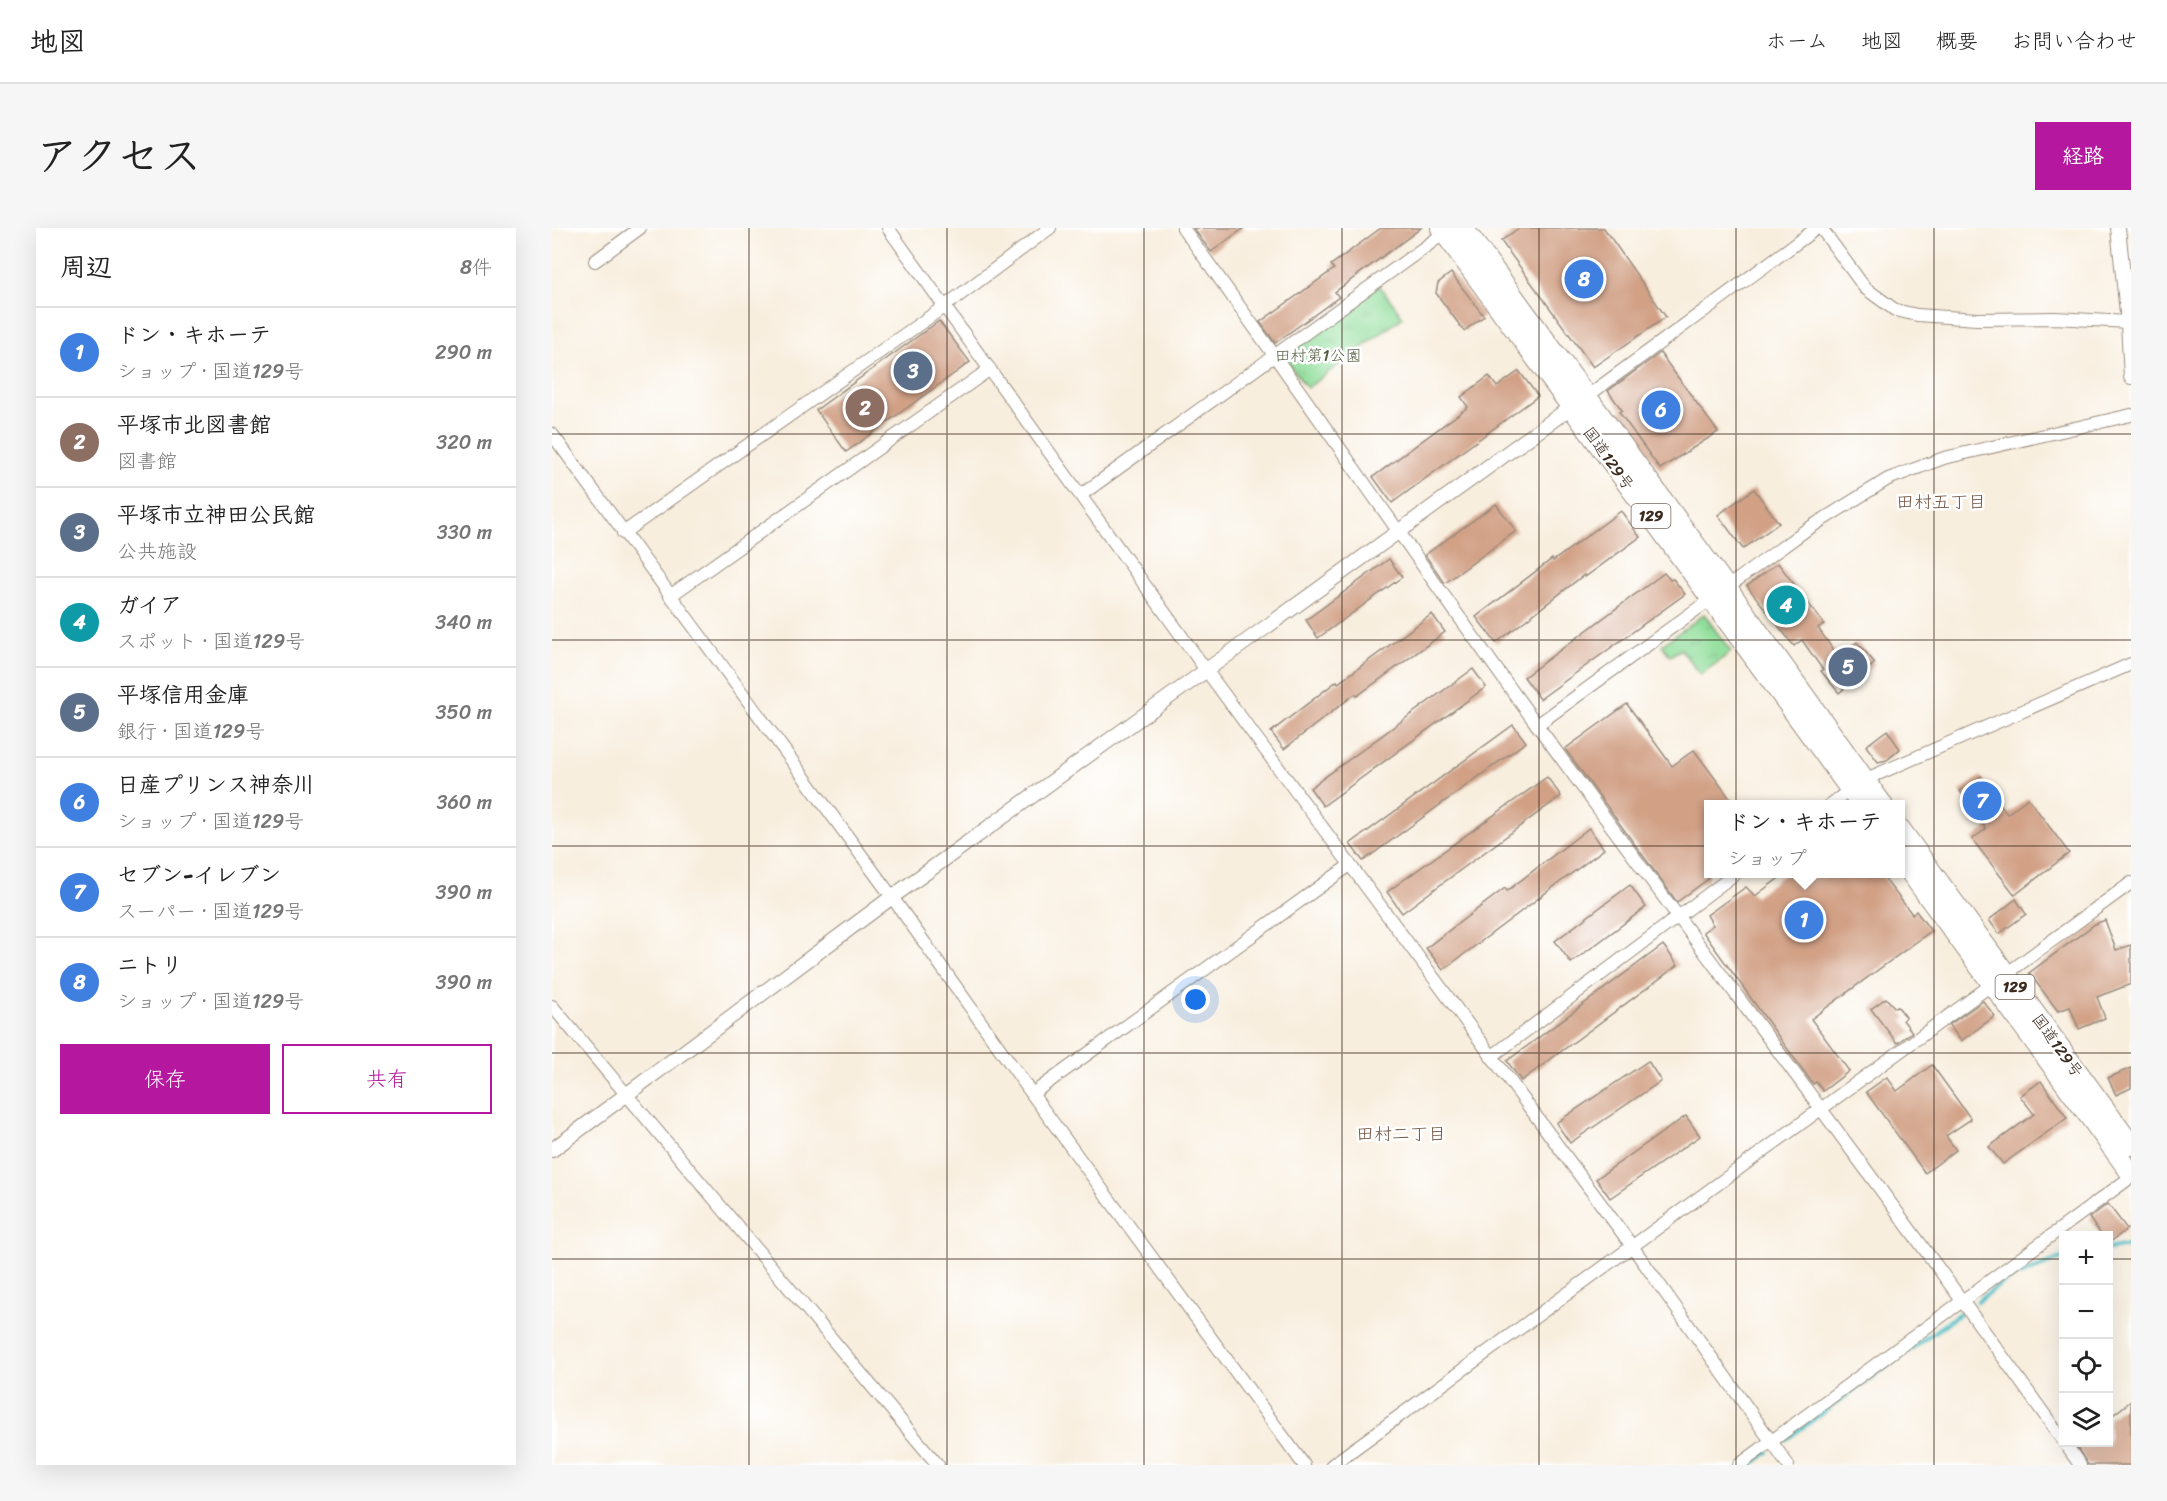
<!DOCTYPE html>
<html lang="ja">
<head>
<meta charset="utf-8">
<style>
	body { margin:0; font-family:Sriracha,"Klee One",sans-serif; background:#f6f6f6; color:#222 }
	.controls { position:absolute; right:18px; bottom:18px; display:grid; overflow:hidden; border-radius:0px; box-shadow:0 6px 24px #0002 }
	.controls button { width:54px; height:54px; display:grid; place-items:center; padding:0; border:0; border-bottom:2px solid #e0e0e0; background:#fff; color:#222; font:30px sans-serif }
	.you { position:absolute; left:644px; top:772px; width:21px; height:21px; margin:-15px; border:4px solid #fff; border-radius:50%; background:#1a73e8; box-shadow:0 0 0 9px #1a73e833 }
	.badge { display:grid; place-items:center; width:39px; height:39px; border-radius:50%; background:#b5179e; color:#fff; font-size:20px; font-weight:700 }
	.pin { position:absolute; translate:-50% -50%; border:3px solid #fff; box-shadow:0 2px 6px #0006 }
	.popup { position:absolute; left:1152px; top:572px; width:201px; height:78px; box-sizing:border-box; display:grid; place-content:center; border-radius:0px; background:#fff; filter:drop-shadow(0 2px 4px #0005); font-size:20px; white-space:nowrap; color:#767676 }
	.popup b { font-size:22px; color:#222 }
	.popup::after { content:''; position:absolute; left:50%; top:100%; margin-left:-12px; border:12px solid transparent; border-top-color:#fff }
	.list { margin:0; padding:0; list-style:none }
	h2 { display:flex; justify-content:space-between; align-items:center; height:78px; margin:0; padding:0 24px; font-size:26px }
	h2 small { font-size:20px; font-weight:400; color:#767676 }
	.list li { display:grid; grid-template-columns:39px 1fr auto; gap:18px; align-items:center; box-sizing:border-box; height:90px; padding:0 24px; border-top:2px solid #e0e0e0 }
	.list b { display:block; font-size:22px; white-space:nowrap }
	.list p { margin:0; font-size:20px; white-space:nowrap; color:#767676 }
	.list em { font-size:20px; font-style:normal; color:#767676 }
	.actions { display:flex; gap:12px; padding:18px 24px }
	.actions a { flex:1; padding:14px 0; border:2px solid #b5179e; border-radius:0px; text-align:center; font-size:21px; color:#b5179e }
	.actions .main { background:#b5179e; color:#fff }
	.icon { flex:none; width:33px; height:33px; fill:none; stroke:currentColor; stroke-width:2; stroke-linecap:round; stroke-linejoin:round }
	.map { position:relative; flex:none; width:1579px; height:1237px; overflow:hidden; border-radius:0px }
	header { display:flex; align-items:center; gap:36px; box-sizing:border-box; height:84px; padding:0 30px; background:#fff; border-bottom:2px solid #e0e0e0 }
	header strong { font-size:28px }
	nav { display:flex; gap:33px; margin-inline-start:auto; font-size:21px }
	.intro { display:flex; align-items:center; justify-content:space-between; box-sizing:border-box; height:144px; padding:0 36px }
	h1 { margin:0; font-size:42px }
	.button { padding:15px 27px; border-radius:0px; background:#b5179e; color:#fff; font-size:21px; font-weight:700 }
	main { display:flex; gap:36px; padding:0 36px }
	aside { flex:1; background:#fff; border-radius:0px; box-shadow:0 6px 24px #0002 }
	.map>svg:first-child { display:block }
	.grass { fill:url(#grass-tufts); stroke:#66845c; stroke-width:1.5 }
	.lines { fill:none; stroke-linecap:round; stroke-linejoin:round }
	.stream { stroke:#50bfc7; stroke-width:4.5 }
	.building { fill:#d1a085 }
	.minor-casing { stroke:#9a8c7e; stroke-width:14 }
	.tertiary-casing { stroke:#9a8c7e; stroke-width:16 }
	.trunk-casing { stroke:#9a8c7e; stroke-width:22 }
	.minor { stroke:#fff; stroke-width:12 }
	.tertiary { stroke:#fff; stroke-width:14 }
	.trunk { stroke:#fff; stroke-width:20 }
	.grid { fill:none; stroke:#3b2a1e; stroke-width:1.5; stroke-opacity:0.55 }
	.labels { text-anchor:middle; stroke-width:5; stroke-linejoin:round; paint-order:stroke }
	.shield { fill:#fff; stroke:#766a62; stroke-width:1.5 }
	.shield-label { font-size:15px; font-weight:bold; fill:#3b2a1e }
	.park-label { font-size:16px; fill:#556044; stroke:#fff }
	.street-label { font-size:16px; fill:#3b2a1e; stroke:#fff }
	.neighbourhood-label { font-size:18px; fill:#705342; stroke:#fff }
</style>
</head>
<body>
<header>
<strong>地図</strong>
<nav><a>ホーム</a><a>地図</a><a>概要</a><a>お問い合わせ</a></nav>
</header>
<div class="intro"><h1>アクセス</h1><a class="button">経路</a></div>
<main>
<aside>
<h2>周辺<small>8件</small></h2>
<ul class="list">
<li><span class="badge" style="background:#3f7fe0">1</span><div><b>ドン・キホーテ</b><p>ショップ · 国道129号</p></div><em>290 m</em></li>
<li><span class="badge" style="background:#8d6e63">2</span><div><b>平塚市北図書館</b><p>図書館</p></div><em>320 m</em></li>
<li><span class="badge" style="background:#5c6f8a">3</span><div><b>平塚市立神田公民館</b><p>公共施設</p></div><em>330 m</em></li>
<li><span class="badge" style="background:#0f9aa8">4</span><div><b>ガイア</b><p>スポット · 国道129号</p></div><em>340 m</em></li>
<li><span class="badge" style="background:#5c6f8a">5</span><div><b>平塚信用金庫</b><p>銀行 · 国道129号</p></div><em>350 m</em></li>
<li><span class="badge" style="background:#3f7fe0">6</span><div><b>日産プリンス神奈川</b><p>ショップ · 国道129号</p></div><em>360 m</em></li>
<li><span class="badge" style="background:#3f7fe0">7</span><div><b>セブン-イレブン</b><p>スーパー · 国道129号</p></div><em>390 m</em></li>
<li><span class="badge" style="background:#3f7fe0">8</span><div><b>ニトリ</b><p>ショップ · 国道129号</p></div><em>390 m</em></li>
</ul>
<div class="actions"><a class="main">保存</a><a>共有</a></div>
</aside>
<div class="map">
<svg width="1579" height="1237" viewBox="0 0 1579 1237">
	<defs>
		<pattern id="grass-tufts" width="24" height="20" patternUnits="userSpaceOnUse" patternTransform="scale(1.5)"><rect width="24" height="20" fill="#91de9b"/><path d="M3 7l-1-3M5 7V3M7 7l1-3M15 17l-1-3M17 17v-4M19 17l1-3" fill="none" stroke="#7ebf85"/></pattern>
	</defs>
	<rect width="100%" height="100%" fill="#fff"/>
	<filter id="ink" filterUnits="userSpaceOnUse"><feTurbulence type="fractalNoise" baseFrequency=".0167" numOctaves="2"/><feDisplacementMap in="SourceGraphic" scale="12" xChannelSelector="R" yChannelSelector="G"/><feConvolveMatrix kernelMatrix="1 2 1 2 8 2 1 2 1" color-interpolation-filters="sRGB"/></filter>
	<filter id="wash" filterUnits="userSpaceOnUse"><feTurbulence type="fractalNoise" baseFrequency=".008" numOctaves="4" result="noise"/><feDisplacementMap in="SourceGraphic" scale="24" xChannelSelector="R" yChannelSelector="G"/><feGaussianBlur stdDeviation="1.35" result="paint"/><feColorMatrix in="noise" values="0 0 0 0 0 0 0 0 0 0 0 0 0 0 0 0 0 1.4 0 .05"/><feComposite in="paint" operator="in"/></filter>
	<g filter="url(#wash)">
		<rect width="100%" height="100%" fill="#f8eede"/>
		<!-- grass -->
		<g class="grass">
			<polygon points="827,57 851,89 755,160 733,131 734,127"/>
			<polygon points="1152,386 1179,424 1148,447 1129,421 1118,428 1110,417"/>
		</g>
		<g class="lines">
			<!-- stream -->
			<g class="stream">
				<polyline points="1556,1021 1579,1017"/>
				<polyline points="1426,1073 1454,1052 1512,1029"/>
				<polyline points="1233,1212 1411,1083"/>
				<polyline points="1198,1237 1216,1224"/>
			</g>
		</g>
		<g id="blocks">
			<!-- building -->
			<g class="building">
				<polygon points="641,0 692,0 659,24"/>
				<polygon points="829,0 869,0 783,64 787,69 723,115 708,94 782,41 779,37"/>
				<polygon points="967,0 1052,0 1114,89 1041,139 949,13"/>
				<polygon points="899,45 932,88 912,103 884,65 886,55"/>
				<polygon points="387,93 418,134 294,224 264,182"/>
				<polygon points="1108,125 1166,204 1108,241 1067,184 1070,182 1056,163"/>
				<polygon points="967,143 986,168 840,275 821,249 916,179 909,169 937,148 945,159"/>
				<polygon points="1202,261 1227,295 1191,321 1166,287"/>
				<polygon points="944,276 964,303 893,355 873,327"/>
				<polygon points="1069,283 1088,309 1033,349 1032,347 944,415 924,389 1000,331 1001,333"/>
				<polygon points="837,331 850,349 766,410 754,392"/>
				<polygon points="1226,335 1272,396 1266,400 1286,429 1305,414 1323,435 1287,465 1269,443 1271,442 1250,412 1242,418 1195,358"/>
				<polygon points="1112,345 1118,352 1121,351 1133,366 988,471 972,449"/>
				<polygon points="880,386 893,404 805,468 803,466 732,521 719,504 785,453 786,455"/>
				<polygon points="921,441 934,459 771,578 758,560"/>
				<polygon points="1075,476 1120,538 1142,522 1182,576 1156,576 1156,651 1125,674 1013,521"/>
				<polygon points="961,497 974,514 811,633 798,616"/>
				<polygon points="1335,502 1348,521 1335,532 1326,534 1314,518"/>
				<polygon points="1429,548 1455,586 1476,570 1517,625 1463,667 1420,611 1434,601 1408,563"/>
				<polygon points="995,549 1009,568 850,685 835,664"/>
				<polygon points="1037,600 1052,621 891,742 874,720 953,660 955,663"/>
				<polygon points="1234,645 1328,645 1360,686 1364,683 1379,703 1259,791 1297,843 1271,863 1264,854 1261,856 1151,704 1161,697 1155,687 1194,659 1203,668"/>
				<polygon points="1078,657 1094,679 1019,735 1003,713"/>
				<polygon points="1464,671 1474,686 1447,706 1437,692"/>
				<polygon points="1553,692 1564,722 1579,717 1579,756 1545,769 1553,790 1527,801 1518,779 1506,783 1477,745 1543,696"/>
				<polygon points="1111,717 1126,737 969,853 955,833"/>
				<polygon points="1334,770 1343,780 1346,779 1354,789 1351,792 1360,804 1345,815 1319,781"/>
				<polygon points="1431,773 1443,788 1409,813 1397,797"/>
				<polygon points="1096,833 1109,853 1018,915 1004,895"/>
				<polygon points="1380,837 1419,891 1394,908 1404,922 1373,945 1314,864 1335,849 1345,863"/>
				<polygon points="1579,840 1579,860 1564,867 1556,850"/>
				<polygon points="1489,853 1515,890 1451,936 1437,919 1482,886 1468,868"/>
				<polygon points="1134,888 1148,908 1058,970 1044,951"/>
				<polygon points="1556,976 1575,1001 1557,1015 1557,1008 1550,1008 1537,990"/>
				<polygon points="1579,1173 1579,1237 1536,1237 1522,1215 1557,1215 1557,1190"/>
			</g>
		</g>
	</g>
	<g filter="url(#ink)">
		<use href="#blocks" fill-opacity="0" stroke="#9a8c7e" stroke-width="1.5"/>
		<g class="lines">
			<!-- minor casing -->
			<g class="minor-casing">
				<g id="minor">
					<polyline points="336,0 654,442 1080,1018 1236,1237"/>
					<path d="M631,0c120,165 234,333 354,497 175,240 355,475 527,717"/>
					<polyline points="1269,0 1313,60 1343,82 1365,87 1425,91 1503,90 1576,94"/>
					<polyline points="43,33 88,0"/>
					<polyline points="1034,169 1265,0"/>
					<polyline points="0,206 340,669 480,866 752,1237"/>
					<polyline points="529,267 898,1"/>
					<polyline points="71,305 393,78 498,0"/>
					<polyline points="118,368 438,141"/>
					<polyline points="985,497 1254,302 1336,251 1392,230 1579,187"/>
					<polyline points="1279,576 1312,552 1579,436"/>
					<polyline points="0,778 386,1237"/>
					<polyline points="939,829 1183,646"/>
					<polyline points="480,866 798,637"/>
					<polyline points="1512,1214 1528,1237"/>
					<polyline points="780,1237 1579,655"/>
					<polyline points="1187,1237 1579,949"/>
				</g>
			</g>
			<!-- tertiary casing -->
			<g class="tertiary-casing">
				<g id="tertiary">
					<polyline points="1566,0 1576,94 1579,149"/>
					<polyline points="0,922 340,669 1026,174"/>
				</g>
			</g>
			<!-- trunk casing -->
			<g class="trunk-casing">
				<g id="trunk">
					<polyline points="889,0 1309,576"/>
					<polyline points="911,0 1175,360 1330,576"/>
					<polyline points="1348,601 1579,917"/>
					<polyline points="1348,630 1579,945"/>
				</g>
			</g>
			<!-- minor -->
			<use href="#minor" class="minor"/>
			<!-- tertiary -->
			<use href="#tertiary" class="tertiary"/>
			<!-- trunk -->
			<use href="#trunk" class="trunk"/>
		</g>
	</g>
	<!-- grid -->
	<path class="grid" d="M197,0v1237M395,0v1237M592,0v1237M790,0v1237M987,0v1237M1184,0v1237M1382,0v1237M0,206h1579M0,412h1579M0,618h1579M0,825h1579M0,1031h1512M1556,1031h23"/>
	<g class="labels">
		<!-- shield labels -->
		<g class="shield">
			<rect x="1079.5" y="276" width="39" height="24" rx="4.5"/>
			<rect x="1443.5" y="747" width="39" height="24" rx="4.5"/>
		</g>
		<g class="shield-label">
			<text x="1099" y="293">129</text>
			<text x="1463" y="764">129</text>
		</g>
		<!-- park labels -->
		<g class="park-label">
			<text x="766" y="133">田村第1公園</text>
		</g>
		<!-- street labels -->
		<g class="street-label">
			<text transform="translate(1057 230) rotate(54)" y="6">国道129号</text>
			<text transform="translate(1506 817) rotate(54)" y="6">国道129号</text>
		</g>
		<!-- neighbourhood labels -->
		<g class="neighbourhood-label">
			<text x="1389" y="280">田村五丁目</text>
			<text x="849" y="912">田村二丁目</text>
		</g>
	</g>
</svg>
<div class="controls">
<button>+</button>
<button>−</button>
<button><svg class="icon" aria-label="locate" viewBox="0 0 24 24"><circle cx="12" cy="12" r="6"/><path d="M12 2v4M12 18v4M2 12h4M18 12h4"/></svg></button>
<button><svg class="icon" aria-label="layers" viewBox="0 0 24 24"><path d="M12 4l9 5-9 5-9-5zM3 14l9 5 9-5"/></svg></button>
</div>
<div class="you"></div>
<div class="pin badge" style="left:1252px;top:692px;background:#3f7fe0">1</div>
<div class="popup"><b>ドン・キホーテ</b>ショップ</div>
<div class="pin badge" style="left:313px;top:180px;background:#8d6e63">2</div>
<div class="pin badge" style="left:361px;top:143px;background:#5c6f8a">3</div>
<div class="pin badge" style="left:1234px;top:377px;background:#0f9aa8">4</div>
<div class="pin badge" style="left:1296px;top:439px;background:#5c6f8a">5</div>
<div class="pin badge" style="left:1109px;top:182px;background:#3f7fe0">6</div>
<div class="pin badge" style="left:1430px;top:573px;background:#3f7fe0">7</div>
<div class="pin badge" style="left:1032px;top:51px;background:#3f7fe0">8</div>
</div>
</main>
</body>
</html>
